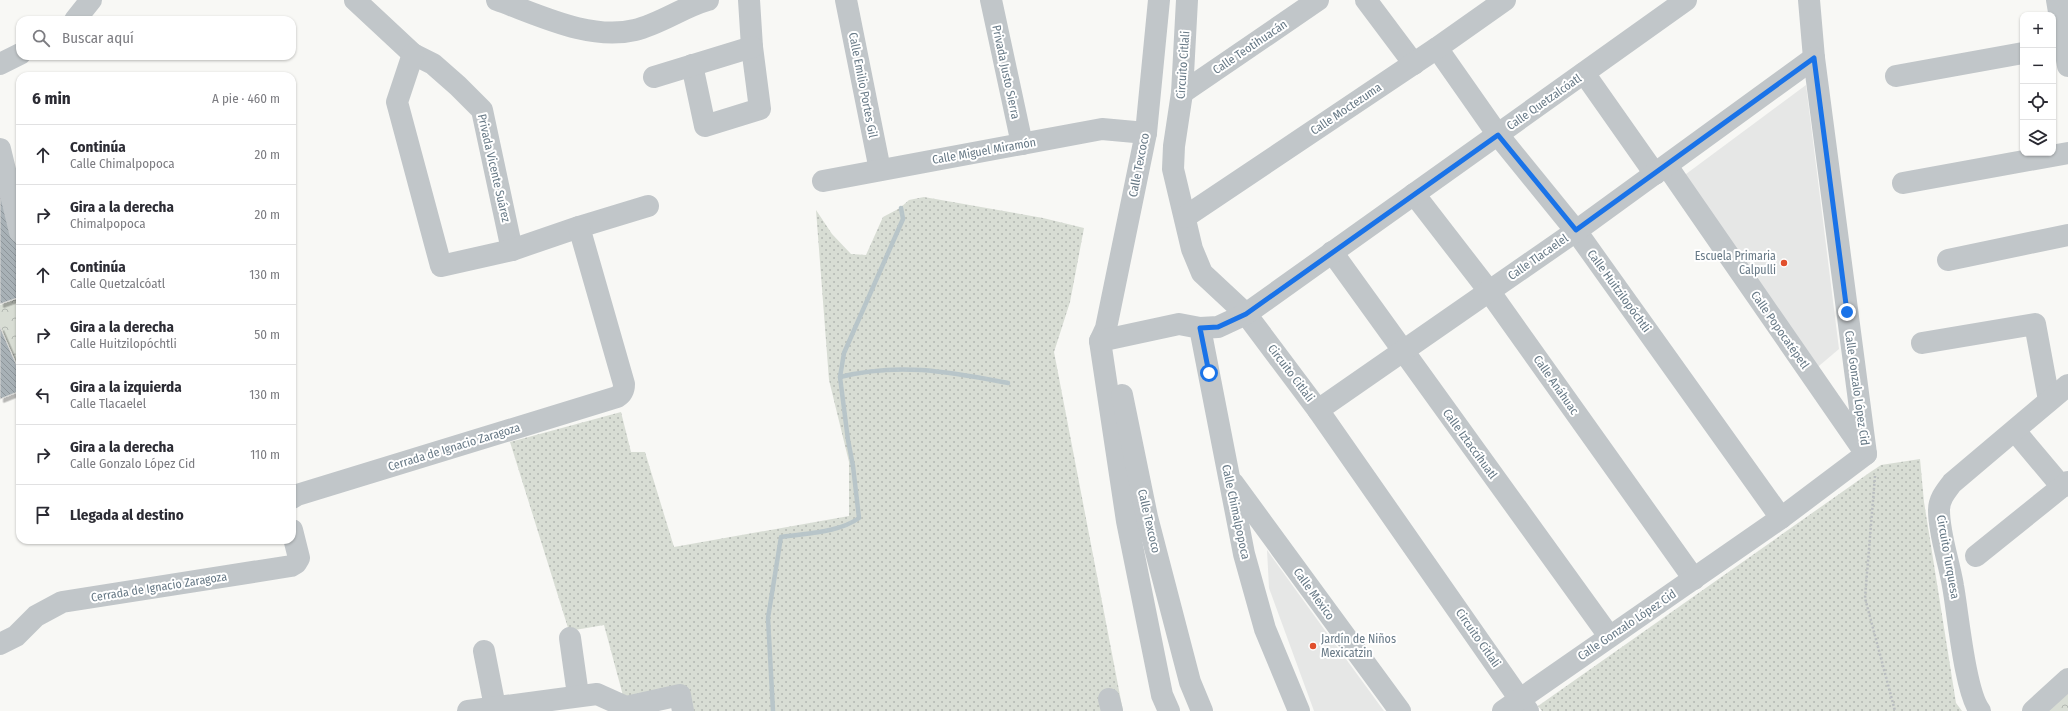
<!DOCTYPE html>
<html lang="es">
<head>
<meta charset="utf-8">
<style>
	body { margin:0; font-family:"Fira Sans Condensed",sans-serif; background:#f7f7f7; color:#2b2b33 }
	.controls { position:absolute; right:12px; top:12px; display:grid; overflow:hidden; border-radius:8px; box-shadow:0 1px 3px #0004 }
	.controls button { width:36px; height:36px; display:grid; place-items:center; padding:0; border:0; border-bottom:1px solid #e1e1e2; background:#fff; color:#2b2b33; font:20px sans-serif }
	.stop { position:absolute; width:12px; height:12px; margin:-9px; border:3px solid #1a73e8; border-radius:50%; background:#fff }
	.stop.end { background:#1a73e8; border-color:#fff; box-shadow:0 1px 4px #0008 }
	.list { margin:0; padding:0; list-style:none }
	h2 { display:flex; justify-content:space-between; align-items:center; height:52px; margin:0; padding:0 16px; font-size:17px }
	h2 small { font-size:13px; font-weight:400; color:#7c7c81 }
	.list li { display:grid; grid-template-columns:26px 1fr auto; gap:12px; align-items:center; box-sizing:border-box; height:60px; padding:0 16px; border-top:1px solid #e1e1e2 }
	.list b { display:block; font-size:15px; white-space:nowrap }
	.list p { margin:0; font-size:13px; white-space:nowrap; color:#7c7c81 }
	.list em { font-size:13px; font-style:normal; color:#7c7c81 }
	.icon { flex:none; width:22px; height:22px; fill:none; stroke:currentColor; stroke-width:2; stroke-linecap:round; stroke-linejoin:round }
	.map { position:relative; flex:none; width:2068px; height:711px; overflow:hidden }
	.search { position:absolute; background:#fff; box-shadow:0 1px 3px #0004; left:16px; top:16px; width:280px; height:44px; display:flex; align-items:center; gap:10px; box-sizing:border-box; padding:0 14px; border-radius:12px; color:#7c7c81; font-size:15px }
	.panel { position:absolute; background:#fff; box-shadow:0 1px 3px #0004; left:16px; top:72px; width:280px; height:472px; border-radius:12px }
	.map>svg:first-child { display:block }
	.built { fill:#e6e7e6 }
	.grass { fill:url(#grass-dots) }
	.park { fill:url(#park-crowns) }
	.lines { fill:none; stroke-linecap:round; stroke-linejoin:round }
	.stream { stroke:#b8c5c9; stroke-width:4.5 }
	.building { fill:url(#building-back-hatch); stroke:#dadad8; filter:url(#shadow) }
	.path { stroke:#b9bdc0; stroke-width:2.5; stroke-dasharray:2 2; stroke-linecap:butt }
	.minor { stroke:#c1c6c9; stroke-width:22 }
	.route { stroke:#1a73e8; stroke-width:5 }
	.poi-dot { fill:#e14f2c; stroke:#fff; stroke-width:1.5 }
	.labels { text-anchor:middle; stroke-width:4; stroke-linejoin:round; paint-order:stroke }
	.street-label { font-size:12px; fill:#677986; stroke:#fff }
	.poi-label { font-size:12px; fill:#677986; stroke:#fff; text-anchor:end }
</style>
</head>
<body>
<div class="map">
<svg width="2068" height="711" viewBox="0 0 2068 711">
	<defs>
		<pattern id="grass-dots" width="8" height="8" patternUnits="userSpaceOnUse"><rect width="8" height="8" fill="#d8ddd4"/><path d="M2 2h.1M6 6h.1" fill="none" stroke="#b3b8b2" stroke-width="1.8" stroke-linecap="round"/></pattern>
		<pattern id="park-crowns" width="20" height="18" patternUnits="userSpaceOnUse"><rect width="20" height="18" fill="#d8ddd4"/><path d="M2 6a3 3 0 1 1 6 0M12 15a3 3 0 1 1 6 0" fill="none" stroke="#b3b8b2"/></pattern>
		<pattern id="building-back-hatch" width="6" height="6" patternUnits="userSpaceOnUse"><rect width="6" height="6" fill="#a8b1b6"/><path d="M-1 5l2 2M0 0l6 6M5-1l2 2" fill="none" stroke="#8d959a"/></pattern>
		<filter id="shadow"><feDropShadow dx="3.5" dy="3.5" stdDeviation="0" flood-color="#0004"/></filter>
	</defs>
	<rect width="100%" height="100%" fill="#f8f8f5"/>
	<!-- built -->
	<g class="built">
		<polygon points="1806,85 1839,349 1813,371 1682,177"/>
		<polygon points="1267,550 1324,629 1384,711 1314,711 1269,588"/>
	</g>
	<!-- grass -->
	<g class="grass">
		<polygon points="924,197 1043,218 1084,228 1070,302 1054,352 1123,711 692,711 689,689 625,703 604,625 569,631 510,442 621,412 631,452 645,452 674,547 849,516 849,462 829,380 816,210 832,234 851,254 866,255 883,217 900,208 909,200"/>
		<polygon points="1920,459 1924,502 1956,703 1962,711 1542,711 1538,706 1869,473 1881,465"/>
	</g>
	<!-- park -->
	<g class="park">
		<polygon points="16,299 20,309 20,391 0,399 0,305"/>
		<polygon points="2068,687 2068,711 2041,711"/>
	</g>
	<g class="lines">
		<!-- stream -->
		<g class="stream">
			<path d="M840,377c60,-15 109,-5 168,6"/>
			<path d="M773,711l-5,-93 13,-81c25,-4 57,-4 78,-19l-6,-52 -5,-26 -8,-63 4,-24 59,-134 -2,-11"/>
		</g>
	</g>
	<!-- building -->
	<g class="building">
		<polygon points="4,190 20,259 20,297 0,304 0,191"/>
		<polygon points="0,327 20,373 20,391 0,399"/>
	</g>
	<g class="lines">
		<!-- path -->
		<polyline class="path" points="1875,476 1865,598 1895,711"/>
		<!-- minor -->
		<g class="minor">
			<polyline points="355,0 413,54 433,64 458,86 482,110 512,250"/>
			<path d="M497,0c42,15 93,41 138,30 25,-6 48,-23 73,-30"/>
			<polyline points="846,0 880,170"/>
			<polyline points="991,0 1022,144"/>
			<polyline points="1159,0 1146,133 1106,328 1100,341 1127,521 1162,695 1169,711"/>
			<polyline points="1187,0 1182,93 1174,146 1173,169 1192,249 1202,273 1246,314 1318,410 1528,711"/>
			<polyline points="1366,0 1414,64"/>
			<polyline points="1809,0 1814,58 1866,454"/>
			<polyline points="2057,0 2068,66"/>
			<polyline points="75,20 91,0"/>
			<polyline points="1437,48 1498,135 1576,231 1781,518"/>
			<polyline points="413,54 397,102 441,266 512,250 579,227 648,206"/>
			<polyline points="0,64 20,54"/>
			<polyline points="692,65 705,126 760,109 752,47 749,0"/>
			<polyline points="1584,73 1655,174"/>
			<polyline points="1896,76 2023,53"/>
			<polyline points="654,77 752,47"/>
			<polyline points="1182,93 1318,0"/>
			<polyline points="0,149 20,232"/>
			<polyline points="1667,166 1864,451"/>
			<polyline points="823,181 1102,129 1146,133"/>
			<polyline points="1903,183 2068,153"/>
			<polyline points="1414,194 1489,291 1694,579"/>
			<polyline points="1185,217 1437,48 1505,0"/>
			<polyline points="1332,252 1609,636"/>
			<polyline points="1948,260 2068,235"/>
			<polyline points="1200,328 1218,327 1246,314 1686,0"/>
			<polyline points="1100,341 1179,324 1200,328 1244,554 1265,629 1299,711"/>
			<polyline points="1922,343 2035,324 2049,400"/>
			<polyline points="1122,395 1147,517 1190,682 1202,711"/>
			<polyline points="1318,410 1576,231 1814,58"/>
			<polyline points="2015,431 2062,487"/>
			<polyline points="1233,483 1400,711"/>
			<path d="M292,498l5,-3 320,-98c5,-3 7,-6 7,-13l-45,-157"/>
			<polyline points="1976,556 2068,482"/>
			<polyline points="570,638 578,695"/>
			<polyline points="0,644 16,636 36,616 62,602 291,566 296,563 299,558 292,530"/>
			<polyline points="484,651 495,707"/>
			<polyline points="1109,699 1112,711"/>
			<polyline points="468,711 597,694 626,707 680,695 683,711"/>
			<polyline points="1503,711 1781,518 1866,454"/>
			<path d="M1980,711c-15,-19 -22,-98 -27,-125 -4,-25 -14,-51 -14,-76 0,-11 7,-19 13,-27l116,-98"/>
			<polyline points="2033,711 2068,679"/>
		</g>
	</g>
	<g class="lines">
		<!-- route -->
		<polyline class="route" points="1209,373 1200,328 1218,327 1246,314 1498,135 1576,230 1814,58 1847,312"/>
	</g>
	<!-- markers -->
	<g class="poi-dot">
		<circle cx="1784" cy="263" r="4"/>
		<circle cx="1313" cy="646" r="4"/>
	</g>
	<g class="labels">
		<!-- street labels -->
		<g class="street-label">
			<text transform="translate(1250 47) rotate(-34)" y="4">Calle Teotihuacán</text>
			<text transform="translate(1183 65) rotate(-86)" y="4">Circuito Citlali</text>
			<text transform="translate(1006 72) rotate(78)" y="4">Privada Justo Sierra</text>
			<text transform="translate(863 85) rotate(79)" y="4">Calle Emilio Portes Gil</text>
			<text transform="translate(1544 102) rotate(-35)" y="4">Calle Quetzalcóatl</text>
			<text transform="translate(1346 109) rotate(-34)" y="4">Calle Moctezuma</text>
			<text transform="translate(984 151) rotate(-10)" y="4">Calle Miguel Miramón</text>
			<text transform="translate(1139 165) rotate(-79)" y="4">Calle Texcoco</text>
			<text transform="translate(494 168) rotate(77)" y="4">Privada Vicente Suárez</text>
			<text transform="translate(1538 257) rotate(-35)" y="4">Calle Tlacaelel</text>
			<text transform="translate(1619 291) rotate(54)" y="4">Calle Huitzilopóchtli</text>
			<text transform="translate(1780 330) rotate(55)" y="4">Calle Popocatépetl</text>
			<text transform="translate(1291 373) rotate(53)" y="4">Circuito Citlali</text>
			<text transform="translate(1556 385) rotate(55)" y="4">Calle Anáhuac</text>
			<text transform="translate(1857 388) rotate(82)" y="4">Calle Gonzalo López Cid</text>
			<text transform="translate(1470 444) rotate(54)" y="4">Calle Iztaccíhuatl</text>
			<text transform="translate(454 447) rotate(-17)" y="4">Cerrada de Ignacio Zaragoza</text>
			<text transform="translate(1236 512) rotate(78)" y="4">Calle Chimalpopoca</text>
			<text transform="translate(1149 521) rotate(77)" y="4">Calle Texcoco</text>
			<text transform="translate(1948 557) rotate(80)" y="4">Circuito Turquesa</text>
			<text transform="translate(159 587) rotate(-9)" y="4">Cerrada de Ignacio Zaragoza</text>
			<text transform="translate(1314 594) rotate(54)" y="4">Calle México</text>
			<text transform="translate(1627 625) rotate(-34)" y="4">Calle Gonzalo López Cid</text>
			<text transform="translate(1478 638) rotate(55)" y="4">Circuito Citlali</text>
		</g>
		<!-- poi labels -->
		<g class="poi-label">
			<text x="1776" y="260">Escuela Primaria<tspan x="1776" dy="14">Calpulli</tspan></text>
			<text x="1321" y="643" text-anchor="start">Jardín de Niños<tspan x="1321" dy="14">Mexicatzin</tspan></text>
		</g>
	</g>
</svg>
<div class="controls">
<button>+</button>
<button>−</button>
<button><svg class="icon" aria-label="locate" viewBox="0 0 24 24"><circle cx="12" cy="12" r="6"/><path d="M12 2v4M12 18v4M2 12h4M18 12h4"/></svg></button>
<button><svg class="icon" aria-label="layers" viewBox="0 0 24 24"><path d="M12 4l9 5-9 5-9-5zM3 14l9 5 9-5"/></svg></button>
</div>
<div class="stop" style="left:1209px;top:373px"></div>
<div class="stop end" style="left:1847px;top:312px"></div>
<div class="search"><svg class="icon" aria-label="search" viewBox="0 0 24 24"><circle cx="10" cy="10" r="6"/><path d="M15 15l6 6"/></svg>Buscar aquí</div>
<section class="panel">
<h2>6 min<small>A pie · 460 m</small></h2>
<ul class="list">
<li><svg class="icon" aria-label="ahead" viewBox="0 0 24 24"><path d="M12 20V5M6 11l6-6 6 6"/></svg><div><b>Continúa</b><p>Calle Chimalpopoca</p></div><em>20 m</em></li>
<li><svg class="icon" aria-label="right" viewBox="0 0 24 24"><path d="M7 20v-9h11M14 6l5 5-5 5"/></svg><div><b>Gira a la derecha</b><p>Chimalpopoca</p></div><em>20 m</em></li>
<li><svg class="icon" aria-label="ahead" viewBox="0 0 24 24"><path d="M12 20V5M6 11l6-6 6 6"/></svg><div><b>Continúa</b><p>Calle Quetzalcóatl</p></div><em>130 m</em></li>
<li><svg class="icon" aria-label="right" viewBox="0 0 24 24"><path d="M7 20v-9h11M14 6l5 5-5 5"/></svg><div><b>Gira a la derecha</b><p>Calle Huitzilopóchtli</p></div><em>50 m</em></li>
<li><svg class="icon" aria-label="left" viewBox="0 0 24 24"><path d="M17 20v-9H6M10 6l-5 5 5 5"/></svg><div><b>Gira a la izquierda</b><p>Calle Tlacaelel</p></div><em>130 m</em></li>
<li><svg class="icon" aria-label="right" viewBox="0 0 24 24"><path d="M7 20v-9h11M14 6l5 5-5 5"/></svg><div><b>Gira a la derecha</b><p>Calle Gonzalo López Cid</p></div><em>110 m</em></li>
<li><svg class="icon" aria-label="arrive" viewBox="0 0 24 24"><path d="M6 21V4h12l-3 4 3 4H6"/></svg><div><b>Llegada al destino</b></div></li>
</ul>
</section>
</div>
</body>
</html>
